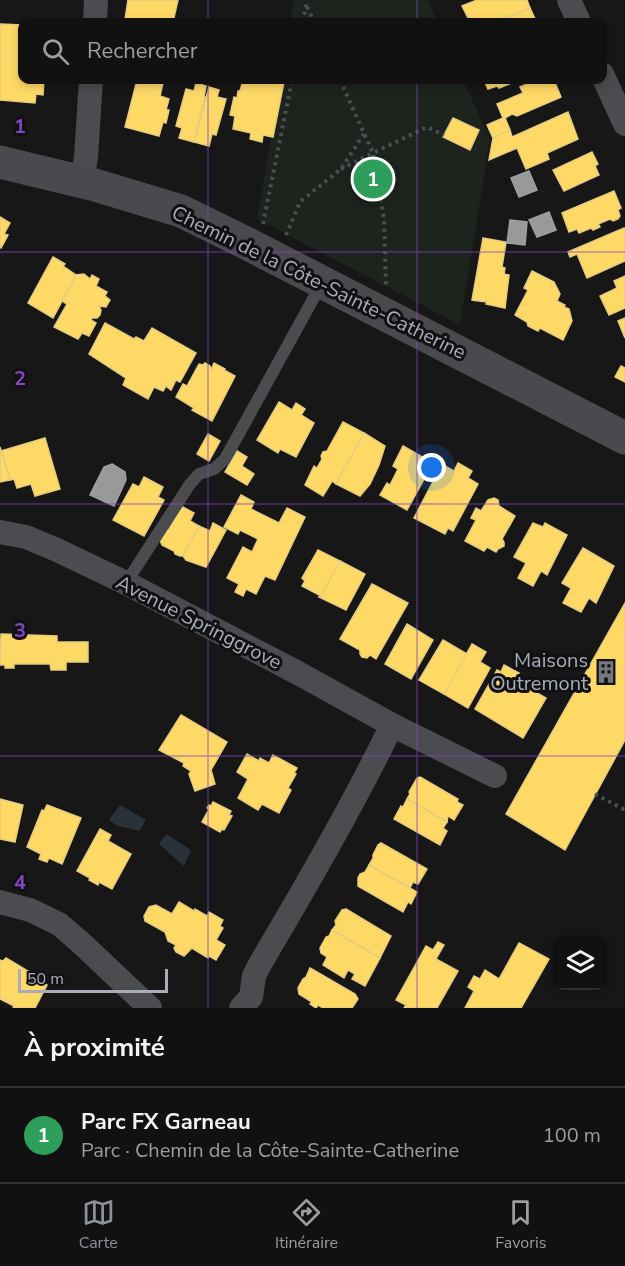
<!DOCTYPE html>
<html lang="fr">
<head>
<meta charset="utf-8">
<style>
	body { margin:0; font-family:"Nunito Sans",sans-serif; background:#1e1f1f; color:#f1f3f6 }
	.controls { position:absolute; right:18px; bottom:18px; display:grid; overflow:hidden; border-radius:12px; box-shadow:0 3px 9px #0003 }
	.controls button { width:54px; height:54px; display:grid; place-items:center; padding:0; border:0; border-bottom:2px solid #303131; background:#111; color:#f1f3f6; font:30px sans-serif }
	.scale { position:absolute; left:18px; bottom:15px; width:150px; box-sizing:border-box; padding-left:6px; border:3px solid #a8adb8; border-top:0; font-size:16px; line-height:21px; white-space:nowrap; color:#a8adb8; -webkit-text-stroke:4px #111113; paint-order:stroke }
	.you { position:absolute; left:432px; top:468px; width:21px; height:21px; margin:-15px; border:4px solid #fff; border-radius:50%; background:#1a73e8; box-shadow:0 0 0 9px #1a73e833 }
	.badge { display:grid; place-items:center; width:39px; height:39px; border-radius:50%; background:#8c9099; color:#fff; font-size:20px; font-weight:700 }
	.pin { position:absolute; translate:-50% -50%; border:3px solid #fff; box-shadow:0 2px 6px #0006 }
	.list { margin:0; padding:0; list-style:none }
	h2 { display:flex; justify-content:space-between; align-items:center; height:78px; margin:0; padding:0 24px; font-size:26px }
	h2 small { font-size:20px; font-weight:400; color:#9c9d9f }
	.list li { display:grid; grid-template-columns:39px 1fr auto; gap:18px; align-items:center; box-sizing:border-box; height:96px; padding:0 24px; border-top:2px solid #303131 }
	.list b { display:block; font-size:22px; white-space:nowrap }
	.list p { margin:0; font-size:20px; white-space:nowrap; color:#9c9d9f }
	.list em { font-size:20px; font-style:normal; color:#9c9d9f }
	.icon { flex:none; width:33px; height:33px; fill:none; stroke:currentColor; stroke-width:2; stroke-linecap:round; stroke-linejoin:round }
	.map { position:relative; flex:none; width:625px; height:1008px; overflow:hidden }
	.search { position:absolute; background:#111; box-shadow:0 3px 9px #0003; left:18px; right:18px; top:18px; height:66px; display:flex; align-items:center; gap:15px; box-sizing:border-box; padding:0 21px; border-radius:12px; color:#9c9d9f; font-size:22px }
	.sheet { height:174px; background:#111 }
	nav { display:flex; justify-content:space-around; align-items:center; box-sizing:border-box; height:84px; border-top:2px solid #303131; background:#111; font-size:16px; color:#9c9d9f }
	nav a { display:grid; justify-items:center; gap:3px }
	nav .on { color:#8c9099 }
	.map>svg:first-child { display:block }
	.green { fill:#1d241e }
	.water { fill:#2a3239 }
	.homes { fill:#ffd966; stroke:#e5cc7f; stroke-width:1.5 }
	.industry { fill:#999; stroke:#9e9fa2; stroke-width:1.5 }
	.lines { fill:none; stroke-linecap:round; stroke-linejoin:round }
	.path { stroke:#4d4e52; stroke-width:4; stroke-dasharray:3 4.5; stroke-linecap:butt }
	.lane { stroke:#4b4c50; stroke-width:12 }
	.street { stroke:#4b4c50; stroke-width:24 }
	.secondary { stroke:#4a4a4e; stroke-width:33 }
	.grid { fill:none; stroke:#8446be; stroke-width:1.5; stroke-opacity:0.55 }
	.labels { text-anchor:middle; stroke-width:6; stroke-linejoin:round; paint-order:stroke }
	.street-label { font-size:20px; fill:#a8adb8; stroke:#111113 }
	.poi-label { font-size:20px; fill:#a8adb8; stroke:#111113; text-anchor:end }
	.grid-label { font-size:20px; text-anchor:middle; font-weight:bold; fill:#8446be; stroke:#111113; stroke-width:6; stroke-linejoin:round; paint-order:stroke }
</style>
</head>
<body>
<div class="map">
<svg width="625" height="1008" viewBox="0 0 625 1008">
	<rect width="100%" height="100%" fill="#171717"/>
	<!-- green -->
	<g class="green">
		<polygon points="294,0 428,0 438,22 290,22"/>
		<polygon points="281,80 463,80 490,139 460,325 257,219"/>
	</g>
	<!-- water -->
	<g class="water">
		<polygon points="120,805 146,820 139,831 116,825 109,820"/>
		<polygon points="166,834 191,850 184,866 159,844"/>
	</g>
	<!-- homes -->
	<g class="homes">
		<polygon points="128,0 178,0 173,22 153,20 153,22 146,22 125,19"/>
		<polygon points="477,0 527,0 530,8 496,22 470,22 462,6"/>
		<polygon points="530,8 536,21 534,22 496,22"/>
		<polygon points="0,24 22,25 22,80 44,80 43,95 36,94 35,103 0,100"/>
		<polygon points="137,80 150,80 163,83 160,96 169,99 166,110 169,110 166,123 163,122 159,136 125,127"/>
		<polygon points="243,80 272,80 284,82 273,137 263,135 262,142 250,139 251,133 233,129 235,116 230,115 234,97 237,98 238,91 240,91"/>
		<polygon points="484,80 519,80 499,88 497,86 488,89"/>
		<polygon points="537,80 554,80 561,97 517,116 512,114 505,118 510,130 493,138 487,125 503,118 497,104 523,93 520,87"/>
		<polygon points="196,83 206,86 204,97 205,97 194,142 179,138 182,128 176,126 186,89 194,91"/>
		<polygon points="209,87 219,90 217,97 226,99 216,135 212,134 209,146 194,142"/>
		<polygon points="568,112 578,139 547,153 549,159 526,169 517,148 489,160 493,138 510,130 512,137"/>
		<polygon points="453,118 479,130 470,150 443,137"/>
		<polygon points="592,152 598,164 595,166 599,175 564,191 553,170"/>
		<polygon points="614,191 621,208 618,210 620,216 618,219 613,221 610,219 598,224 600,227 593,230 591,228 579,233 577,229 569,232 562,213"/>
		<polygon points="0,217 10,223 4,234 8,235 1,248 0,247"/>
		<polygon points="624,228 625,228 625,261 587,278 577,254 570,257 568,252"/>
		<polygon points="483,238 506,242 502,267 505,268 504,274 509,275 505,308 486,304 487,302 472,300"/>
		<polygon points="53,257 65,264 63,266 76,275 53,318 28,303"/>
		<polygon points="532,271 554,282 560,294 557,301 565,305 564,307 569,309 572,321 563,340 540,328 538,331 528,326 527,322 515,315 528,290 524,288"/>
		<polygon points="84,274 90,279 92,275 99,279 96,286 107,292 105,296 110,300 106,307 99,306 101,310 100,315 97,318 92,318 91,320 96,323 89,336 82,333 78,339 54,327 67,304 62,301 76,275"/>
		<polygon points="625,276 625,308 609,315 600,296 617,288 614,281"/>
		<polygon points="625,318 625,338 618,321"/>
		<polygon points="105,323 134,339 136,337 144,341 152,328 196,353 180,382 176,380 171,390 166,386 163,391 154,387 148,399 123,385 126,378 89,354"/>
		<polygon points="205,363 210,366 211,370 214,363 225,369 224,370 235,376 212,421 192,410 194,408 176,397 183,384 187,386 199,364 203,365"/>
		<polygon points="621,366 625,368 625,382 615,377"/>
		<polygon points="279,402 292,410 296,403 305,409 301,415 314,423 296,457 280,449 278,453 257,440"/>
		<polygon points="343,422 364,433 336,484 332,481 323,496 305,485 314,466 317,468 322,459 321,456 323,452 327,451"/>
		<polygon points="364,433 385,446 379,465 370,484 360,496 336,484"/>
		<polygon points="208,434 220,441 209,461 197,454"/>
		<polygon points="45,438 60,489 35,496 31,484 17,488 14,479 10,480 1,451"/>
		<polygon points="403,446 433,463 407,510 380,495 387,483 390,485 398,469 393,466"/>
		<polygon points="0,447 10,480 0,482"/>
		<polygon points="237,451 247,457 242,466 254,474 247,485 225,472"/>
		<polygon points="458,463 472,471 468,478 478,484 453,531 448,528 445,534 414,518 438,472 441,473 445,466 454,471"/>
		<polygon points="144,477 163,487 158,497 164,500 144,536 113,520 133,484 139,487"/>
		<polygon points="241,495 254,502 251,509 279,523 287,508 305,517 275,580 265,576 256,594 246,589 243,596 235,592 239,584 227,578 243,547 252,552 258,539 240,530 238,534 224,527"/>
		<polygon points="494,498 498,500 499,506 515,516 502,539 504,542 504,546 498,549 496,552 487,547 484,551 465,541 476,520 471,518 476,508 481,511 488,500"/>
		<polygon points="181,506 194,513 190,521 199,526 183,556 180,556 175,554 174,551 162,545 160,540 166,530 169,529"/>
		<polygon points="213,523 226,530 206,567 186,560 183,556 199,526 210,531"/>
		<polygon points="533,523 543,527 545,523 567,535 547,575 541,571 533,586 518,578 526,563 514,557"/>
		<polygon points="583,548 614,566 596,603 589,598 581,612 563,603 571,588 562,583"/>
		<polygon points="318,550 340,561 321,596 302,586 305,581 302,578"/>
		<polygon points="340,561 365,574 346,610 319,597 321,596"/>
		<polygon points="372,584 408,603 376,659 370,655 367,658 362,657 360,654 360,650 340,639"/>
		<polygon points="625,603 625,740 565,850 506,814"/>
		<polygon points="407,624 433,640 411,679 385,664"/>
		<polygon points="1,634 57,636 57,642 88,642 88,662 66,662 66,670 51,670 50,664 14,664 14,668 5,668 5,665 0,665"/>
		<polygon points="443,640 467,654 444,694 419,680"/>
		<polygon points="472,644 486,652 480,662 490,668 468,708 444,694"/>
		<polygon points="504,665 519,673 515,680 528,688 530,683 540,688 537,693 546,698 523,738 475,709 497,670 501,672"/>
		<polygon points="181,715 227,742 211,770 215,784 195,791 189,774 191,771 183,766 184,763 159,750"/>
		<polygon points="247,754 259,761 260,758 269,763 273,755 297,768 294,773 296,774 288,788 291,790 279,813 262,804 258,810 238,798 248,779 237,772"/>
		<polygon points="420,777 458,799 457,802 463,805 454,820 448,816 447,822 407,799 410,794 409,792 417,778"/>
		<polygon points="0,799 23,805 15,842 0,839"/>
		<polygon points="407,799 447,822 443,828 447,831 440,845 394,819 401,806 403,807"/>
		<polygon points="213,802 231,811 229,815 232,816 224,830 222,829 220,832 202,822 209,809 207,808 209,805 211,806"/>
		<polygon points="47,805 81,818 62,864 49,858 47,862 39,859 41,854 27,847 42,810 44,811"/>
		<polygon points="100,829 111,835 108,841 131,854 112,889 99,882 98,885 89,880 90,878 77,871"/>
		<polygon points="381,843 427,869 418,884 413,882 410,888 369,865 373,858 373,855 378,845"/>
		<polygon points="369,865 417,892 411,904 408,902 403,912 358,886 358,878 360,874 365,872"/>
		<polygon points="179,902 194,911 195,909 207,916 209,912 223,920 220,926 223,928 216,940 225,945 216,960 209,956 208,958 192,948 184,956 176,952 174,948 176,945 168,941 165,932 145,921 144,916 149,907 156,905 172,914"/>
		<polygon points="346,909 391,936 380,958 332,930 336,925 335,921 342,910"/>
		<polygon points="332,930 380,958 365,986 352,979 355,974 348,970 344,978 323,965 327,957 321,953 320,948 326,937 329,936"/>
		<polygon points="438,942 444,945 436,959 458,971 437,1008 404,1008 406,1005 396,1000 426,946 433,950"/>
		<polygon points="519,943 549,959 521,1008 465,1008 474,991 468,987 474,976 480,979 485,970 499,979"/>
		<polygon points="6,958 31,973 29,975 47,985 35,1008 13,1008 14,1006 0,999 0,960 3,961"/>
		<polygon points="310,968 355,994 358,999 352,1008 323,1008 318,1005 316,1008 310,1004 312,1002 299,994 298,988 303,979 306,977"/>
	</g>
	<!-- industry -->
	<g class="industry">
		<polygon points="529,171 537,190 519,197 511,178"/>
		<polygon points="549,212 556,230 537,237 529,220"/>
		<polygon points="510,220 527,222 525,245 507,243"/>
		<polygon points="112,464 125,472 126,480 114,506 90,495 104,467"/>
	</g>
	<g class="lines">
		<!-- path -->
		<g class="path">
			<polyline points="307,7 314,22"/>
			<polyline points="303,22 306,6 305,0"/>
			<polyline points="340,80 373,153 427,127 444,135"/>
			<polyline points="341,169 373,153 384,219 386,287"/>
			<polyline points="263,224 292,80"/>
			<polyline points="286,235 300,202 341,169 364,134"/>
			<polyline points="595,794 625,810"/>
		</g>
		<!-- lane -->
		<polyline class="lane" points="126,583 190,484 199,474 214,469 225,459 322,283"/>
		<!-- street -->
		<g class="street">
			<polyline points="569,0 579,22"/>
			<polyline points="95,22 96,0"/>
			<polyline points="602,74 625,124"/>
			<polyline points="82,181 86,157 91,80"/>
			<polyline points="0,532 26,537 57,550 126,583 298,673 392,725 495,776"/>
			<polyline points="0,902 30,910 59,924 80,942 150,1008"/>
			<path d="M241,1008l10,-11 3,-21 6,-12c46,-78 92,-157 132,-239"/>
		</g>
		<!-- secondary -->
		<polyline class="secondary" points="0,162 95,185 181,211 244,242 625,438"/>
	</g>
	<!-- grid -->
	<path class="grid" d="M208,0v22M417,0v22M208,80v928M417,80v928M0,252h625M0,504h625M0,756h625"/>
	<!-- icons -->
	<defs>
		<g id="building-bare" transform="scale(1.8)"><path d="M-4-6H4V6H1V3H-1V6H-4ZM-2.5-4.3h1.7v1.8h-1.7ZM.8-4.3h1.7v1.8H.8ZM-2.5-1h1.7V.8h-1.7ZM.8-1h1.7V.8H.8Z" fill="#757880" stroke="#111113" stroke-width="2.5" paint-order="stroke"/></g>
	</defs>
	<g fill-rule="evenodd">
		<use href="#building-bare" x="606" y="672"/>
	</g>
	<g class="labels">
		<!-- street labels -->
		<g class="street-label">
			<text transform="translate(319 282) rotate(26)" y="7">Chemin de la Côte-Sainte-Catherine</text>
			<text transform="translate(199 622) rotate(27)" y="7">Avenue Springgrove</text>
		</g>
		<!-- poi labels -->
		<g class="poi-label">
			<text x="588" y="667">Maisons<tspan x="588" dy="23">Outremont</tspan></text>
		</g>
	</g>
	<g class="grid-label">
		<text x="20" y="133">1</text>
		<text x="20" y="385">2</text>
		<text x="20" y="637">3</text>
		<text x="20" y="889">4</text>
	</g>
</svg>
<div class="controls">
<button><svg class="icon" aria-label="layers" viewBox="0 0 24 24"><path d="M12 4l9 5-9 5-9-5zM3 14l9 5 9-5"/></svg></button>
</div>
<div class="scale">50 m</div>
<div class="you"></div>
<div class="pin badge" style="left:373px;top:179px;background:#2e9e5b">1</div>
<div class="search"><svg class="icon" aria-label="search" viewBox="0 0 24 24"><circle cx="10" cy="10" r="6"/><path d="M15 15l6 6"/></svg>Rechercher</div>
</div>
<section class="sheet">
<h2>À proximité<small></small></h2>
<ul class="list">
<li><span class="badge" style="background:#2e9e5b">1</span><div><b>Parc FX Garneau</b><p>Parc · Chemin de la Côte-Sainte-Catherine</p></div><em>100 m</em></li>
</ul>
</section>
<nav>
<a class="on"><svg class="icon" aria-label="map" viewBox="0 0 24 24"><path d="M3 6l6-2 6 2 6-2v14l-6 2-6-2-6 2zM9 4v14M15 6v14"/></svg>Carte</a>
<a><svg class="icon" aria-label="directions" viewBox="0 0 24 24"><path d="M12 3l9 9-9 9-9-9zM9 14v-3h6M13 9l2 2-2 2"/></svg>Itinéraire</a>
<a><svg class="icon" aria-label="saved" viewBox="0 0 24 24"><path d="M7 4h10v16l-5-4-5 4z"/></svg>Favoris</a>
</nav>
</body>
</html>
